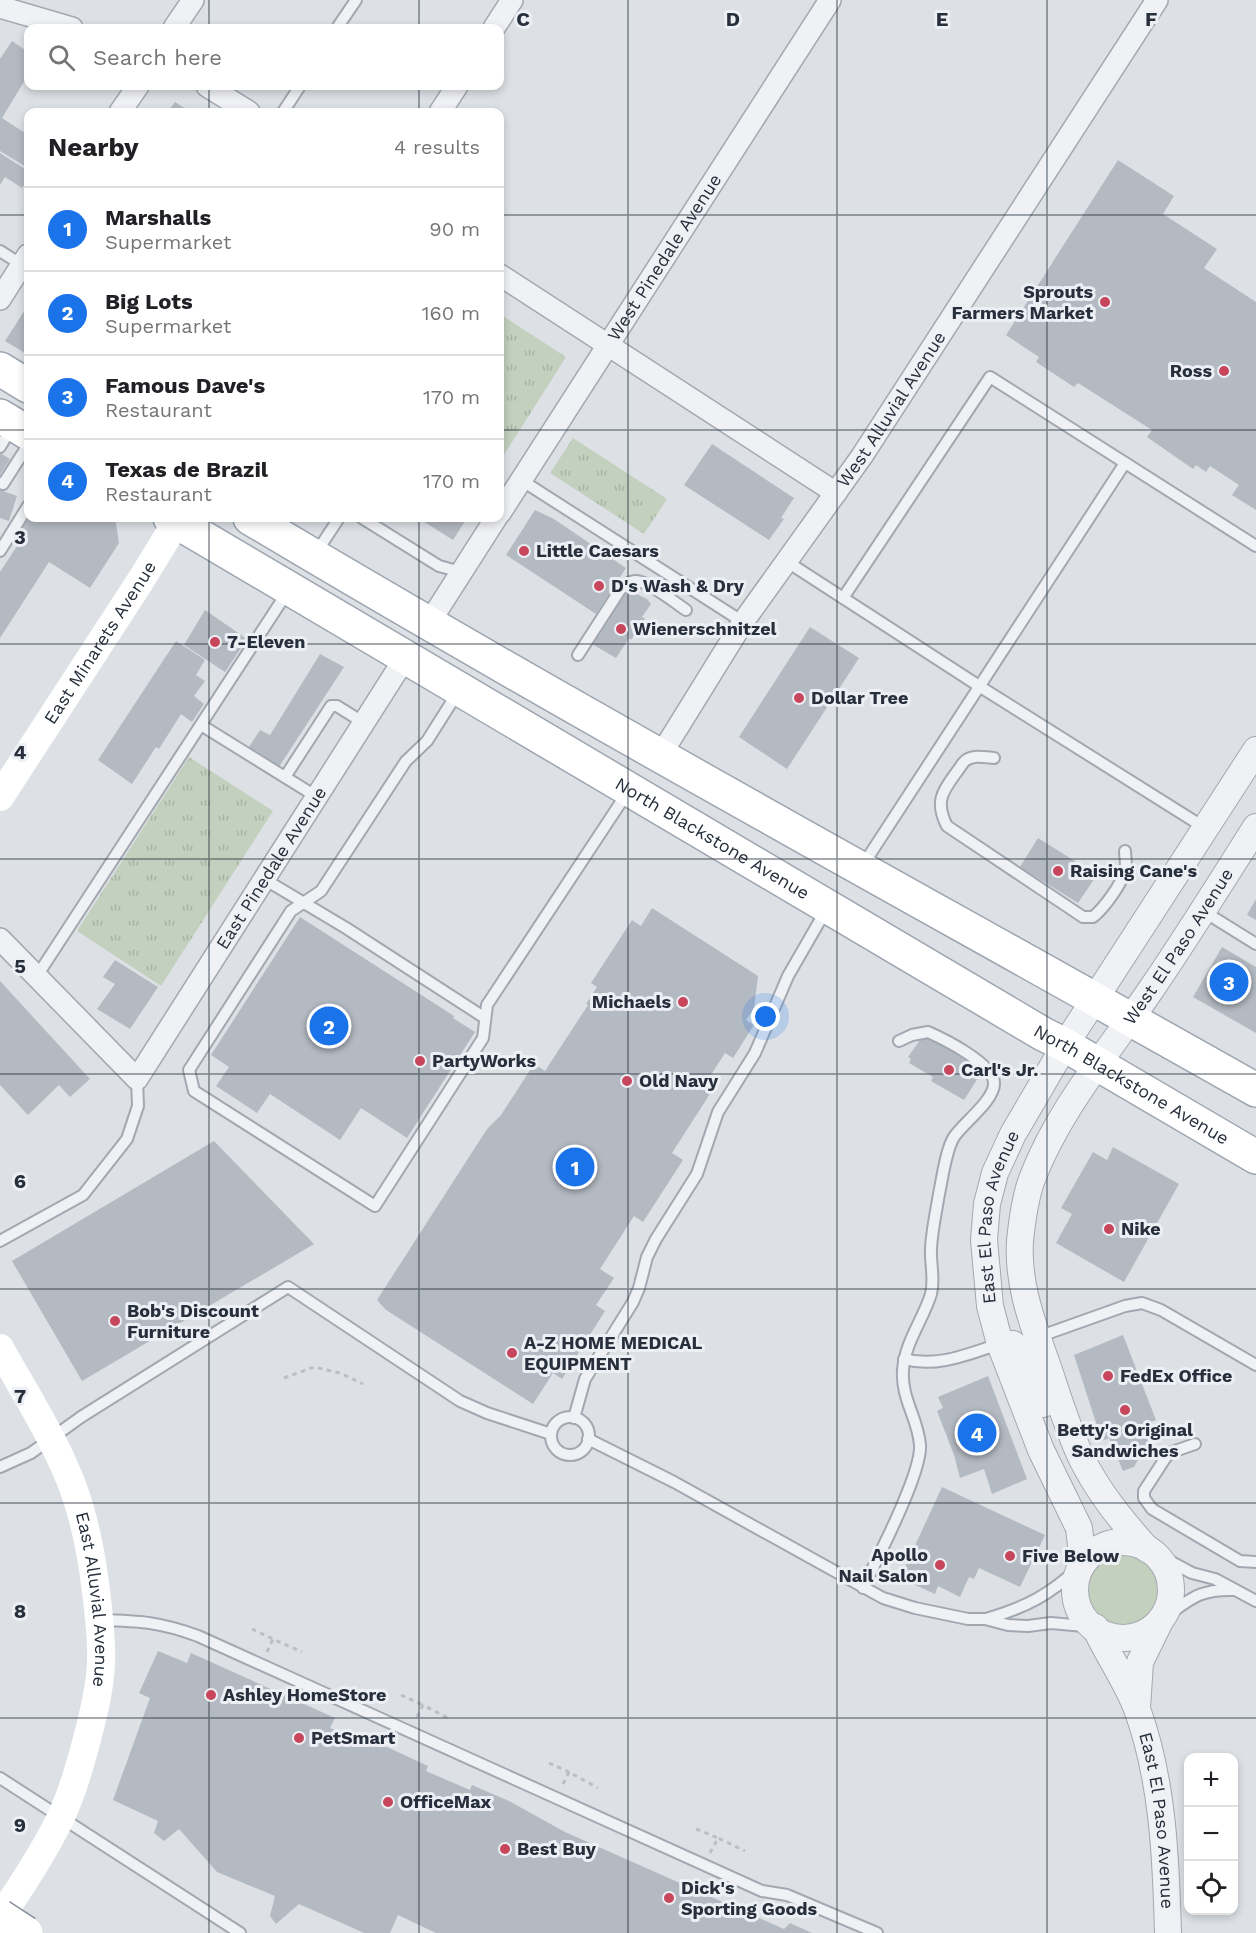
<!DOCTYPE html>
<html lang="en">
<head>
<meta charset="utf-8">
<style>
	body { margin:0; font-family:"Work Sans",sans-serif; background:#f2f2f2; color:#202124 }
	.controls { position:absolute; right:18px; bottom:18px; display:grid; overflow:hidden; border-radius:12px; box-shadow:0 3px 9px #0003 }
	.controls button { width:54px; height:54px; display:grid; place-items:center; padding:0; border:0; border-bottom:2px solid #e0e0e0; background:#fff; color:#202124; font:30px sans-serif }
	.you { position:absolute; left:766px; top:1017px; width:21px; height:21px; margin:-15px; border:4px solid #fff; border-radius:50%; background:#1a73e8; box-shadow:0 0 0 9px #1a73e833 }
	.badge { display:grid; place-items:center; width:39px; height:39px; border-radius:50%; background:#1a73e8; color:#fff; font-size:20px; font-weight:700 }
	.pin { position:absolute; translate:-50% -50%; border:3px solid #fff; box-shadow:0 2px 6px #0006 }
	.list { margin:0; padding:0; list-style:none }
	h2 { display:flex; justify-content:space-between; align-items:center; height:78px; margin:0; padding:0 24px; font-size:26px }
	h2 small { font-size:20px; font-weight:400; color:#757577 }
	.list li { display:grid; grid-template-columns:39px 1fr auto; gap:18px; align-items:center; box-sizing:border-box; height:84px; padding:0 24px; border-top:2px solid #e0e0e0 }
	.list b { display:block; font-size:22px; white-space:nowrap }
	.list p { margin:0; font-size:20px; white-space:nowrap; color:#757577 }
	.list em { font-size:20px; font-style:normal; color:#757577 }
	.icon { flex:none; width:33px; height:33px; fill:none; stroke:currentColor; stroke-width:2; stroke-linecap:round; stroke-linejoin:round }
	.map { position:relative; flex:none; width:1256px; height:1933px; overflow:hidden }
	.search { position:absolute; background:#fff; box-shadow:0 3px 9px #0003; left:24px; top:24px; width:480px; height:66px; display:flex; align-items:center; gap:15px; box-sizing:border-box; padding:0 21px; border-radius:12px; color:#757577; font-size:22px }
	.panel { position:absolute; background:#fff; box-shadow:0 3px 9px #0003; left:24px; top:108px; width:480px; height:414px; border-radius:12px }
	.map>svg:first-child { display:block }
	.grass { fill:url(#grass-tufts) }
	.garden { fill:#c3d0be }
	.building { fill:#b4bac2 }
	.lines { fill:none; stroke-linecap:round; stroke-linejoin:round }
	.service-casing { stroke:#a3a8b0; stroke-width:14 }
	.minor-casing { stroke:#a3a8b0; stroke-width:24 }
	.tertiary-casing { stroke:#a3a8b0; stroke-width:28 }
	.primary-casing { stroke:#9da5b1; stroke-width:36 }
	.path { stroke:#bbbfc5; stroke-width:3; stroke-dasharray:4.5 4.5; stroke-linecap:butt }
	.service { stroke:#eff1f5; stroke-width:10 }
	.minor { stroke:#eff1f5; stroke-width:21 }
	.tertiary { stroke:#eff1f5; stroke-width:26 }
	.secondary { stroke:#fff; stroke-width:28 }
	.primary { stroke:#fff; stroke-width:33 }
	.motorway-bridge-casing { stroke:#858e9c; stroke-width:36; stroke-linecap:butt }
	.motorway-bridge { stroke:#fff; stroke-width:33 }
	.grid { fill:none; stroke:#272f3c; stroke-width:1.5; stroke-opacity:0.55 }
	.poi-dot { fill:#c7465c; stroke:#eceff4; stroke-width:2 }
	.labels { text-anchor:middle; stroke-width:6; stroke-linejoin:round; paint-order:stroke }
	.street-label { font-size:18px; fill:#272f3c; stroke:#eceff4 }
	.poi-label { font-size:18px; font-weight:bold; fill:#272f3c; stroke:#eceff4; text-anchor:start }
	.grid-label { font-size:20px; text-anchor:middle; font-weight:bold; fill:#272f3c; stroke:#eceff4; stroke-width:6; stroke-linejoin:round; paint-order:stroke }
</style>
</head>
<body>
<div class="map">
<svg width="1256" height="1933" viewBox="0 0 1256 1933">
	<defs>
		<pattern id="grass-tufts" width="24" height="20" patternUnits="userSpaceOnUse" patternTransform="scale(1.5)"><rect width="24" height="20" fill="#c3d0be"/><path d="M3 7l-1-3M5 7V3M7 7l1-3M15 17l-1-3M17 17v-4M19 17l1-3" fill="none" stroke="#a8b3a4"/></pattern>
	</defs>
	<rect width="100%" height="100%" fill="#dde1e6"/>
	<!-- grass -->
	<g class="grass">
		<polygon points="500,314 566,357 500,461"/>
		<polygon points="573,438 667,499 644,534 550,473"/>
		<polygon points="189,757 273,811 161,986 77,931"/>
	</g>
	<!-- garden -->
	<circle class="garden" cx="1124" cy="1591" r="36"/>
	<!-- building -->
	<g class="building">
		<polygon points="12,41 28,52 28,75 2,118 28,135 28,168 0,151 0,59"/>
		<polygon points="175,102 191,112 167,112"/>
		<polygon points="0,153 28,171 28,179 22,188 5,177 0,185"/>
		<polygon points="1118,160 1174,196 1163,214 1217,249 1204,268 1256,302 1256,510 1232,495 1239,485 1210,466 1206,472 1196,465 1193,469 1147,437 1152,430 1078,383 1074,387 1036,362 1039,357 1006,335"/>
		<polygon points="28,305 28,355 5,341"/>
		<polygon points="712,444 794,498 781,518 784,519 769,540 684,485"/>
		<polygon points="0,453 10,459 0,475"/>
		<polygon points="0,490 17,496 9,521 0,518"/>
		<polygon points="535,510 554,519 626,568 596,614 506,555"/>
		<polygon points="29,518 108,518 116,523 119,543 90,588 49,562 0,638 0,572 19,543 14,540"/>
		<polygon points="418,518 467,518 453,540"/>
		<polygon points="628,590 647,599 651,604 642,617 645,619 631,640 629,638 616,658 592,644 609,620 606,616 616,601 620,602"/>
		<polygon points="205,610 247,639 225,672 184,645"/>
		<polygon points="810,627 859,658 787,769 739,737"/>
		<polygon points="176,641 205,660 196,675 205,681 194,696 204,704 192,722 181,714 159,749 156,747 132,784 98,760"/>
		<polygon points="320,654 344,667 277,770 247,750 260,730 270,735"/>
		<polygon points="1038,838 1097,875 1078,903 1020,867"/>
		<polygon points="1256,899 1256,920 1247,915"/>
		<polygon points="652,908 758,976 754,1009 746,1020 754,1025 733,1058 725,1053 707,1081 715,1086 672,1153 683,1160 643,1222 634,1216 600,1269 614,1278 596,1305 605,1311 562,1379 553,1373 533,1404 386,1310 377,1300 487,1129 501,1115 534,1064 545,1071 588,1005 586,1004 597,987 591,983 632,920 641,926"/>
		<polygon points="300,917 454,1016 453,1018 475,1032 407,1138 361,1108 340,1140 270,1094 257,1113 216,1086 229,1067 211,1055"/>
		<polygon points="1222,947 1256,967 1256,1033 1193,997"/>
		<polygon points="115,960 158,987 130,1029 97,1009 115,984 103,977"/>
		<polygon points="0,981 90,1079 70,1097 59,1085 28,1115 0,1085"/>
		<polygon points="925,1033 980,1064 973,1075 978,1078 964,1100 931,1081 933,1077 909,1063 911,1059 908,1057"/>
		<polygon points="214,1141 314,1244 82,1381 12,1261"/>
		<polygon points="1113,1147 1179,1184 1124,1282 1056,1243 1072,1214 1061,1208 1093,1152 1107,1160"/>
		<polygon points="1123,1335 1156,1420 1144,1425 1148,1441 1134,1467 1123,1471 1109,1438 1102,1441 1074,1355"/>
		<polygon points="988,1376 1027,1479 992,1494 984,1469 960,1478 954,1455 937,1411 943,1408 938,1397"/>
		<polygon points="942,1487 1045,1535 1020,1587 979,1568 974,1579 969,1577 960,1597 938,1586 935,1594 900,1578"/>
		<polygon points="158,1651 187,1663 191,1653 335,1718 330,1728 372,1746 374,1741 428,1766 426,1771 470,1790 472,1785 509,1801 565,1832 784,1929 790,1923 812,1933 436,1933 398,1915 390,1933 364,1933 299,1904 276,1924 270,1916 275,1896 217,1872 179,1829 164,1841 154,1833 158,1821 113,1800 150,1698 139,1693"/>
	</g>
	<g class="lines">
		<!-- service casing -->
		<g class="service-casing">
			<g id="service">
				<polyline points="337,28 356,0"/>
				<polyline points="283,112 300,86"/>
				<polyline points="0,251 22,265"/>
				<polyline points="0,447 12,427"/>
				<polyline points="521,480 743,622"/>
				<polyline points="0,483 3,484 28,445"/>
				<polyline points="362,518 439,566 461,572"/>
				<polyline points="0,551 28,506"/>
				<polyline points="316,553 339,518"/>
				<polyline points="786,561 979,686 1205,828"/>
				<polyline points="843,598 990,377 1256,546"/>
				<path d="M578,655l42,-65c4,-4 9,-9 16,-9 14,1 38,21 50,29"/>
				<polyline points="458,692 427,741 406,761 321,891 291,911 189,1070 194,1091 375,1206 483,1038 487,1005 627,793"/>
				<polyline points="201,725 317,797"/>
				<path d="M994,758c-11,-1 -24,-4 -31,5 -16,24 -31,34 -16,63l136,91h10c11,-9 29,-33 32,-47 2,-6 0,-13 0,-19"/>
				<polyline points="285,777 331,706 337,706 364,723"/>
				<polyline points="863,865 1125,463"/>
				<polyline points="264,879 346,928 485,1018"/>
				<polyline points="1203,911 1256,944"/>
				<polyline points="37,976 288,591"/>
				<polyline points="0,1241 83,1195 127,1139 138,1106 137,1079"/>
				<polyline points="1038,1337 1125,1306 1142,1303 1161,1310 1256,1365"/>
				<path d="M904,1359c33,9 64,-5 95,-15"/>
				<circle cx="570" cy="1436" r="19"/>
				<polyline points="574,1418 585,1379 633,1302 639,1288 647,1257 656,1239 697,1174 718,1112 755,1053 788,976 826,910"/>
				<polyline points="588,1439 674,1482 883,1598 915,1608 968,1619 985,1619 1008,1625 1028,1626 1051,1623 1095,1627"/>
				<polyline points="1195,1444 1172,1452 1166,1457 1144,1491 1144,1498 1152,1509 1240,1561 1256,1562"/>
				<polyline points="0,1467 31,1453 81,1417 288,1287 460,1401 487,1413 551,1434"/>
				<polyline points="1147,1549 1192,1573 1215,1579 1256,1601"/>
				<path d="M863,1588c14,-29 59,-115 57,-143 -2,-27 -19,-46 -17,-75 2,-28 20,-50 28,-76 4,-16 -1,-30 0,-46 1,-18 5,-36 8,-54 3,-14 7,-45 15,-57 8,-13 41,-37 40,-54 0,-19 -50,-44 -66,-51l-16,3 -13,6"/>
				<path d="M986,1619c41,-12 63,-24 95,-53"/>
				<path d="M100,1620c40,1 60,2 98,16l564,255 25,4 90,38"/>
				<path d="M1161,1620c29,-20 36,-31 73,-30"/>
				<polyline points="0,1778 240,1933"/>
			</g>
		</g>
		<!-- minor casing -->
		<g class="minor-casing">
			<g id="minor">
				<polyline points="0,7 72,28"/>
				<polyline points="174,28 193,0"/>
				<polyline points="494,28 512,0"/>
				<polyline points="207,86 249,112"/>
				<polyline points="120,112 138,86"/>
				<polyline points="440,112 457,86"/>
				<polyline points="500,275 836,493"/>
				<polyline points="0,299 28,255"/>
				<path id="s1" d="M500,513l330,-513"/>
				<polyline points="429,623 496,518"/>
				<path id="s2" d="M660,756l83,-134 119,-166 295,-456"/>
				<path id="s3" d="M0,939l137,140 268,-421"/>
			</g>
		</g>
		<!-- tertiary casing -->
		<g class="tertiary-casing">
			<g id="tertiary">
				<polyline points="1000,1344 1013,1344 1022,1351 1043,1404"/>
				<circle cx="1123" cy="1590" r="48"/>
				<path id="s4" d="M1147,1549c-25,-28 -49,-57 -66,-92 -12,-26 -22,-56 -31,-84 -15,-44 -33,-85 -30,-132 2,-20 5,-43 12,-62 26,-69 77,-128 118,-188 37,-54 71,-109 106,-164"/>
				<path id="s5" d="M1081,1566v-21l-2,-17 -38,-78 -41,-106 -10,-38 -6,-66 3,-36 8,-31 18,-39 21,-36 31,-53 191,-295"/>
				<path id="s6" d="M1095,1627c12,27 32,55 42,82 26,71 29,150 31,224"/>
				<polyline points="1137,1708 1140,1662 1160,1621"/>
			</g>
		</g>
		<!-- primary casing -->
		<g class="primary-casing">
			<g id="primary">
				<polyline points="0,369 28,386"/>
				<polyline points="0,416 28,433"/>
				<path id="s9" d="M170,518l873,516 22,11 191,112"/>
				<path d="M250,518c331,198 670,382 1006,572"/>
			</g>
		</g>
		<!-- path -->
		<g class="path">
			<polyline points="284,1378 314,1367 340,1373 363,1384"/>
			<polyline points="252,1629 273,1639"/>
			<polyline points="267,1652 273,1639 302,1652"/>
			<polyline points="401,1695 423,1705"/>
			<polyline points="417,1717 423,1705 450,1719"/>
			<polyline points="549,1763 569,1772"/>
			<polyline points="563,1784 569,1772 598,1788"/>
			<polyline points="696,1829 718,1838"/>
			<polyline points="710,1853 718,1838 745,1851"/>
		</g>
		<!-- service -->
		<use href="#service" class="service"/>
		<!-- minor -->
		<use href="#minor" class="minor"/>
		<!-- tertiary -->
		<use href="#tertiary" class="tertiary"/>
		<!-- secondary -->
		<g class="secondary">
			<path id="s7" d="M0,797l141,-217 38,-62"/>
			<path id="s8" d="M0,1348c22,40 47,78 65,120 18,39 26,81 31,123 3,24 6,48 5,72 -1,25 -7,49 -13,72 -7,28 -15,56 -27,82 -17,35 -39,68 -61,101"/>
		</g>
		<!-- primary -->
		<use href="#primary" class="primary"/>
		<!-- motorway-bridge casing -->
		<g class="motorway-bridge-casing">
			<polyline id="motorway-bridge" points="0,1916 26,1933"/>
		</g>
		<!-- motorway-bridge -->
		<use href="#motorway-bridge" class="motorway-bridge"/>
	</g>
	<!-- grid -->
	<path class="grid" d="M209,0v28M419,0v28M628,0v1933M837,0v1933M1047,0v1933M209,86v26M419,86v26M0,215h28M500,215h756M0,430h28M500,430h756M209,518v1415M419,518v1415M0,644h1256M0,859h1256M0,1074h1256M0,1289h1256M0,1503h1256M0,1718h1256"/>
	<!-- markers -->
	<g class="poi-dot">
		<circle cx="1105" cy="302" r="6"/>
		<circle cx="1224" cy="371" r="6"/>
		<circle cx="524" cy="551" r="6"/>
		<circle cx="599" cy="586" r="6"/>
		<circle cx="621" cy="629" r="6"/>
		<circle cx="215" cy="642" r="6"/>
		<circle cx="799" cy="698" r="6"/>
		<circle cx="1058" cy="871" r="6"/>
		<circle cx="683" cy="1002" r="6"/>
		<circle cx="420" cy="1061" r="6"/>
		<circle cx="949" cy="1070" r="6"/>
		<circle cx="627" cy="1081" r="6"/>
		<circle cx="1109" cy="1229" r="6"/>
		<circle cx="115" cy="1321" r="6"/>
		<circle cx="512" cy="1353" r="6"/>
		<circle cx="1108" cy="1376" r="6"/>
		<circle cx="1125" cy="1410" r="6"/>
		<circle cx="1010" cy="1556" r="6"/>
		<circle cx="940" cy="1565" r="6"/>
		<circle cx="211" cy="1695" r="6"/>
		<circle cx="299" cy="1738" r="6"/>
		<circle cx="388" cy="1802" r="6"/>
		<circle cx="505" cy="1849" r="6"/>
		<circle cx="669" cy="1898" r="6"/>
	</g>
	<g class="labels">
		<!-- street labels -->
		<g class="street-label">
			<text dy="6" stroke="none"><textPath href="#s1" startOffset="304">West Pinedale Avenue</textPath></text>
			<text dy="6" stroke="none"><textPath href="#s2" startOffset="417">West Alluvial Avenue</textPath></text>
			<text dy="6" stroke="none"><textPath href="#s7" startOffset="184">East Minarets Avenue</textPath></text>
			<text dy="6" stroke="none"><textPath href="#s9" startOffset="630">North Blackstone Avenue</textPath></text>
			<text dy="6" stroke="none"><textPath href="#s3" startOffset="446">East Pinedale Avenue</textPath></text>
			<text dy="6" stroke="none"><textPath href="#s4" startOffset="678">West El Paso Avenue</textPath></text>
			<text dy="6" stroke="none"><textPath href="#s9" startOffset="1116">North Blackstone Avenue</textPath></text>
			<text dy="6" stroke="none"><textPath href="#s5" startOffset="369">East El Paso Avenue</textPath></text>
			<text dy="6" stroke="none"><textPath href="#s8" startOffset="272">East Alluvial Avenue</textPath></text>
			<text dy="6" stroke="none"><textPath href="#s6" startOffset="206">East El Paso Avenue</textPath></text>
		</g>
		<!-- poi labels -->
		<g class="poi-label">
			<text x="1093" y="298" text-anchor="end">Sprouts<tspan x="1093" dy="21">Farmers Market</tspan></text>
			<text x="1212" y="377" text-anchor="end">Ross</text>
			<text x="536" y="557">Little Caesars</text>
			<text x="611" y="592">D's Wash &amp; Dry</text>
			<text x="633" y="635">Wienerschnitzel</text>
			<text x="227" y="648">7-Eleven</text>
			<text x="811" y="704">Dollar Tree</text>
			<text x="1070" y="877">Raising Cane's</text>
			<text x="671" y="1008" text-anchor="end">Michaels</text>
			<text x="432" y="1067">PartyWorks</text>
			<text x="961" y="1076">Carl's Jr.</text>
			<text x="639" y="1087">Old Navy</text>
			<text x="1121" y="1235">Nike</text>
			<text x="127" y="1317">Bob's Discount<tspan x="127" dy="21">Furniture</tspan></text>
			<text x="524" y="1349">A-Z HOME MEDICAL<tspan x="524" dy="21">EQUIPMENT</tspan></text>
			<text x="1120" y="1382">FedEx Office</text>
			<text x="1125" y="1436" text-anchor="middle">Betty's Original<tspan x="1125" dy="21">Sandwiches</tspan></text>
			<text x="928" y="1561" text-anchor="end">Apollo<tspan x="928" dy="21">Nail Salon</tspan></text>
			<text x="1022" y="1562">Five Below</text>
			<text x="223" y="1701">Ashley HomeStore</text>
			<text x="311" y="1744">PetSmart</text>
			<text x="400" y="1808">OfficeMax</text>
			<text x="517" y="1855">Best Buy</text>
			<text x="681" y="1894">Dick's<tspan x="681" dy="21">Sporting Goods</tspan></text>
		</g>
	</g>
	<g class="grid-label">
		<text x="523" y="26">C</text>
		<text x="733" y="26">D</text>
		<text x="942" y="26">E</text>
		<text x="1151" y="26">F</text>
		<text x="20" y="544">3</text>
		<text x="20" y="759">4</text>
		<text x="20" y="973">5</text>
		<text x="20" y="1188">6</text>
		<text x="20" y="1403">7</text>
		<text x="20" y="1618">8</text>
		<text x="20" y="1832">9</text>
	</g>
</svg>
<div class="controls">
<button>+</button>
<button>−</button>
<button><svg class="icon" aria-label="locate" viewBox="0 0 24 24"><circle cx="12" cy="12" r="6"/><path d="M12 2v4M12 18v4M2 12h4M18 12h4"/></svg></button>
</div>
<div class="you"></div>
<div class="pin badge" style="left:575px;top:1167px">1</div>
<div class="pin badge" style="left:329px;top:1026px">2</div>
<div class="pin badge" style="left:1229px;top:982px">3</div>
<div class="pin badge" style="left:977px;top:1433px">4</div>
<div class="search"><svg class="icon" aria-label="search" viewBox="0 0 24 24"><circle cx="10" cy="10" r="6"/><path d="M15 15l6 6"/></svg>Search here</div>
<section class="panel">
<h2>Nearby<small>4 results</small></h2>
<ul class="list">
<li><span class="badge">1</span><div><b>Marshalls</b><p>Supermarket</p></div><em>90 m</em></li>
<li><span class="badge">2</span><div><b>Big Lots</b><p>Supermarket</p></div><em>160 m</em></li>
<li><span class="badge">3</span><div><b>Famous Dave's</b><p>Restaurant</p></div><em>170 m</em></li>
<li><span class="badge">4</span><div><b>Texas de Brazil</b><p>Restaurant</p></div><em>170 m</em></li>
</ul>
</section>
</div>
</body>
</html>
